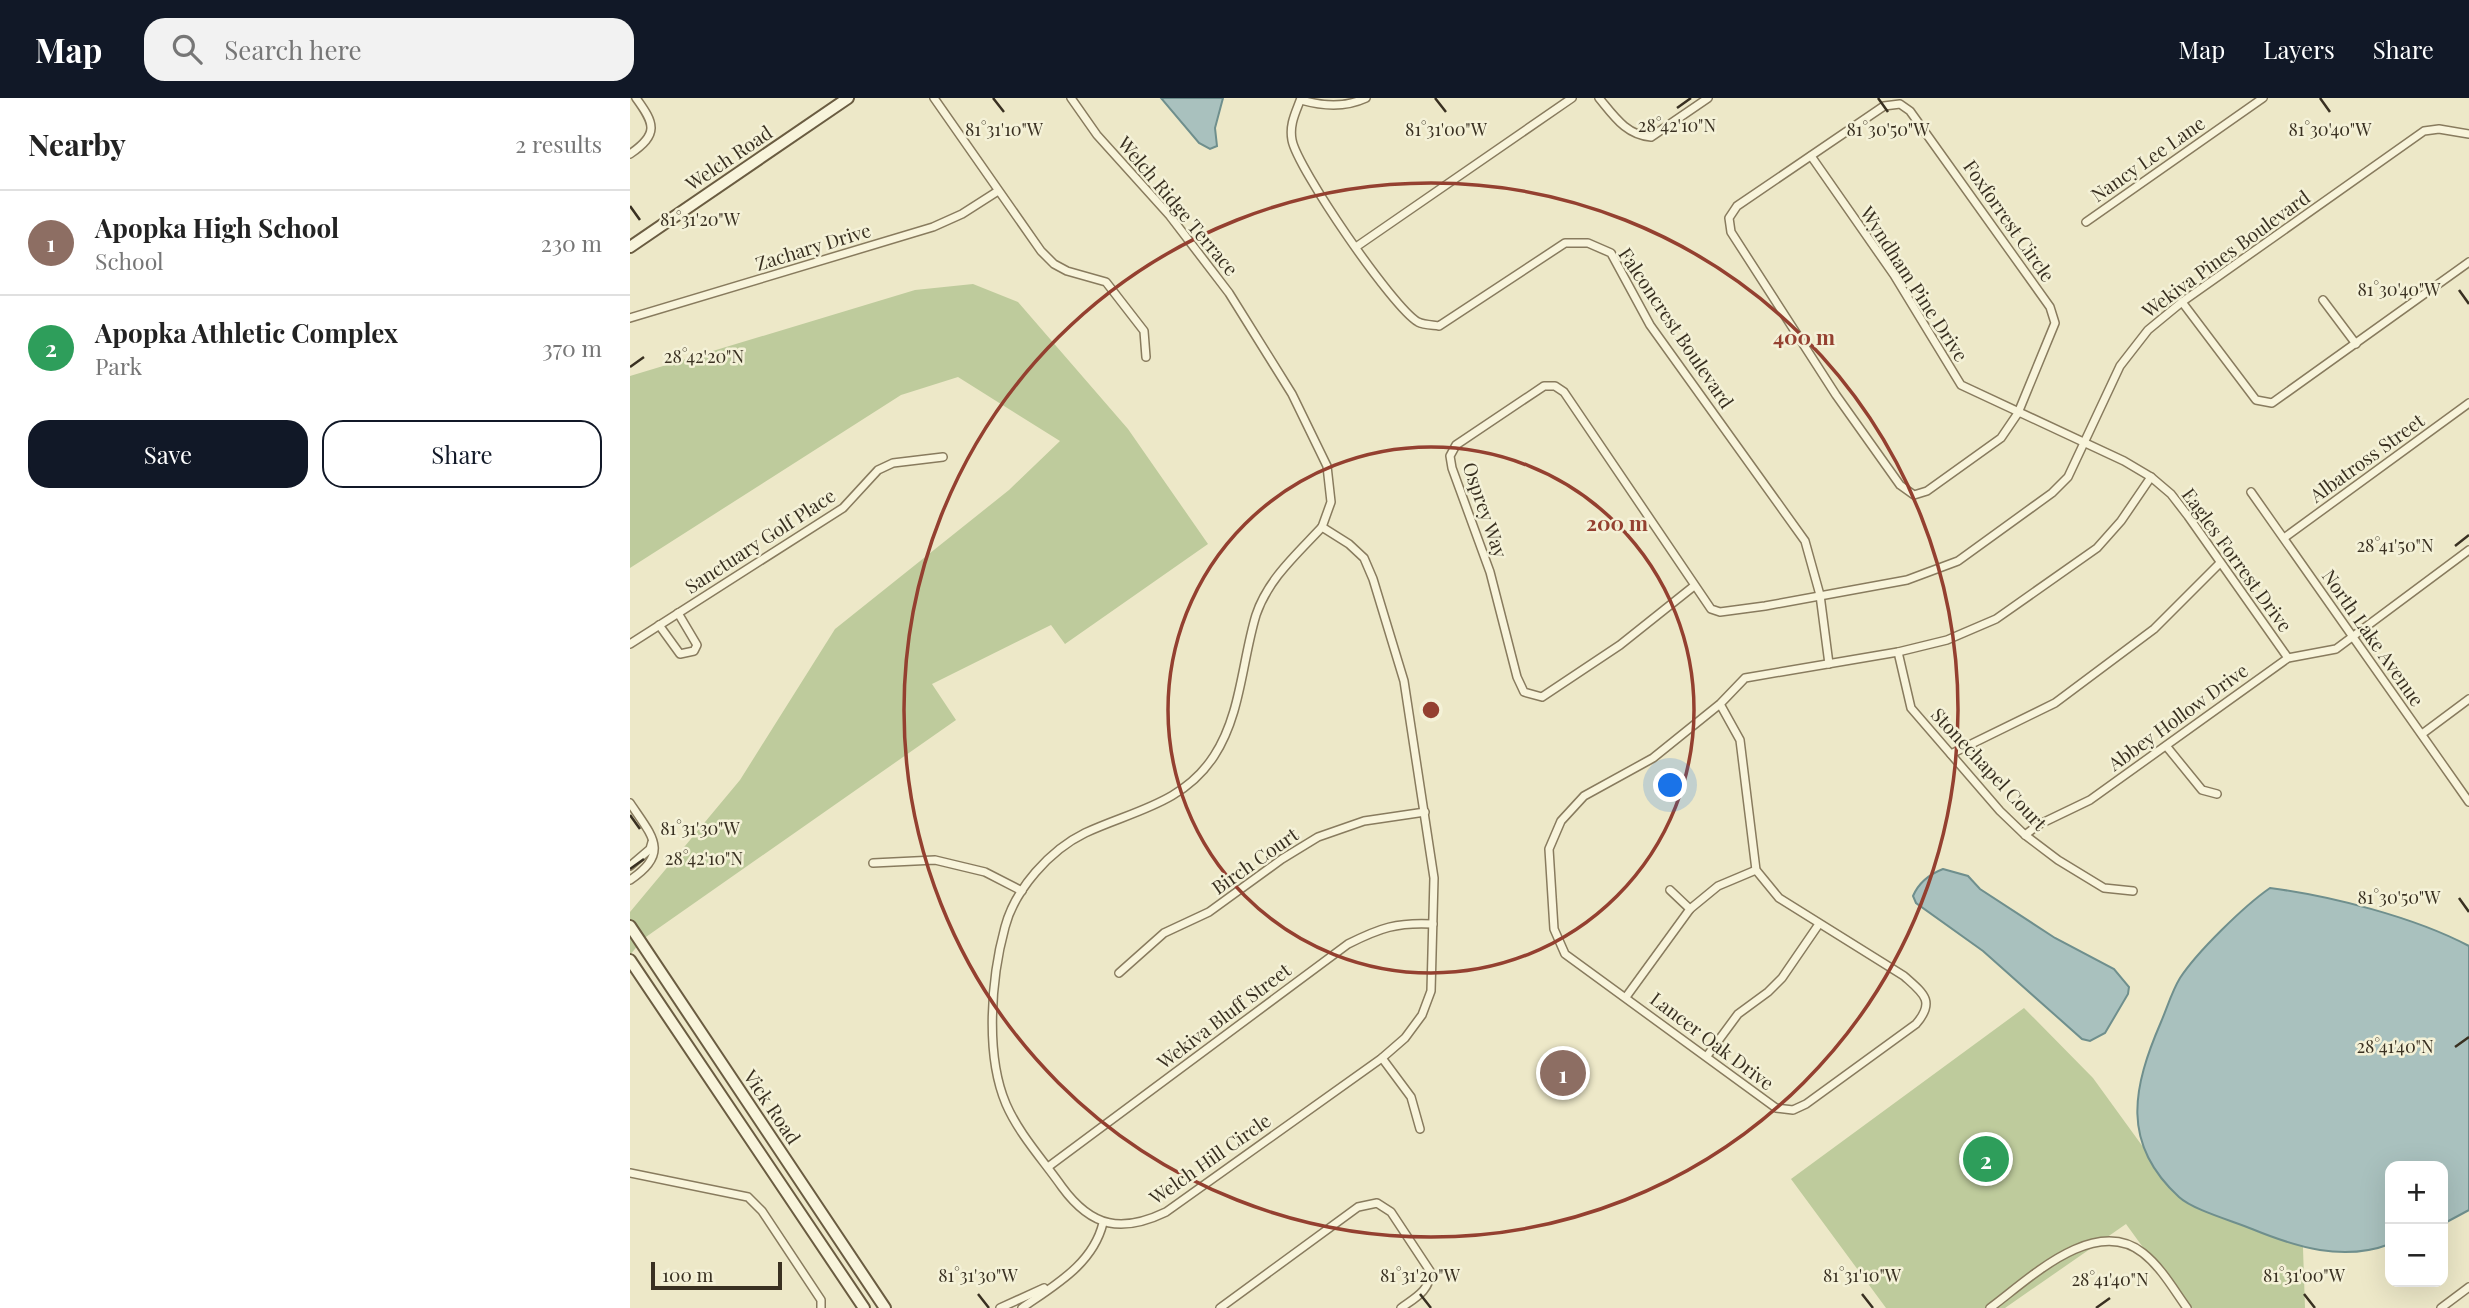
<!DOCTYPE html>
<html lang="en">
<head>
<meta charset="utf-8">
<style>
	body { margin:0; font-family:"Playfair Display",serif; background:#f2f2f2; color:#222 }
	.controls { position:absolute; right:21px; bottom:21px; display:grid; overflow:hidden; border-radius:14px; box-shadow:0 7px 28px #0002 }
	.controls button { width:63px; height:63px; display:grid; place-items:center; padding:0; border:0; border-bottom:2px solid #e0e0e0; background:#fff; color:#222; font:35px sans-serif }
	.scale { position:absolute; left:21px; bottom:18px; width:131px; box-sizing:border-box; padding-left:7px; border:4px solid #393021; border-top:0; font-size:19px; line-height:24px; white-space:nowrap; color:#393021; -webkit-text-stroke:5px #f4f1d7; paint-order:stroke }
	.you { position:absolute; left:1041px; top:688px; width:24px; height:24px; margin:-18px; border:5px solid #fff; border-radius:50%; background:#1a73e8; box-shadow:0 0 0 10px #1a73e833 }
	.badge { display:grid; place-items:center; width:46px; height:46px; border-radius:50%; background:#111827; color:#fff; font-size:23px; font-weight:700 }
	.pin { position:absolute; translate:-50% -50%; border:4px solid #fff; box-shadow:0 2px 7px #0006 }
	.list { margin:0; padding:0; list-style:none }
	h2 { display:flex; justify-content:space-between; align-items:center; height:91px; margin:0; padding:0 28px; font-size:30px }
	h2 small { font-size:23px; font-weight:400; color:#767676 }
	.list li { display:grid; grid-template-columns:46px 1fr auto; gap:21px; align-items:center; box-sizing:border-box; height:105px; padding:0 28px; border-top:2px solid #e0e0e0 }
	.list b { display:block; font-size:26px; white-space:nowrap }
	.list p { margin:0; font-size:23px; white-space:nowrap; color:#767676 }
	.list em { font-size:23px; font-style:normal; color:#767676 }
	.actions { display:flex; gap:14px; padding:21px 28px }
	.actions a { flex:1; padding:16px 0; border:2px solid #111827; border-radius:21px; text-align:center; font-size:24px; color:#111827 }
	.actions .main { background:#111827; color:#fff }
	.icon { flex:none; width:38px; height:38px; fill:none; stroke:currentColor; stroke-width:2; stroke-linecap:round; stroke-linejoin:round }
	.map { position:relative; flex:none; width:1839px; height:1210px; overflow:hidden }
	header { display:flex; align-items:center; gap:42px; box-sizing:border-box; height:98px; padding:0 35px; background:#111827; color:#fff }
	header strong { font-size:33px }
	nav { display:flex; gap:38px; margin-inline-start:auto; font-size:24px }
	.search { width:490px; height:63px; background:#f2f2f2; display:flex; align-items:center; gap:18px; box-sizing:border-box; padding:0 24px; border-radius:21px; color:#767676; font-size:26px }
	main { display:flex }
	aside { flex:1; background:#fff }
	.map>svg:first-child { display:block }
	.green { fill:#becb9c }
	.water { fill:#a9c1be; stroke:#6f8f8d; stroke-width:2 }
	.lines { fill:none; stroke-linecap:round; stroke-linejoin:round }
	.street-casing { stroke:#887b5e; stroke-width:10 }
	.secondary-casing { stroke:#6a5c41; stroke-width:14 }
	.street { stroke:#f8f4db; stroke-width:7 }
	.secondary { stroke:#f8f4db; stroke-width:10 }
	.ticks { fill:none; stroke:#393021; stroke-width:2.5 }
	.ring { fill:none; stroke:#944030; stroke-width:3.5 }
	.labels { text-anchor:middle; stroke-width:5; stroke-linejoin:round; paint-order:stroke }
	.street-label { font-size:19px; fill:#393021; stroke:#f4f1d7 }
	.ticks-label { font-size:18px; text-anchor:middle; fill:#393021; stroke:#f4f1d7; stroke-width:5; stroke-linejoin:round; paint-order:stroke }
	.centre { fill:#944030; stroke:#f4f1d7; stroke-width:3.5 }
	.ring-label { font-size:21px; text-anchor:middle; font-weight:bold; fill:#944030; stroke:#f4f1d7; stroke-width:5; stroke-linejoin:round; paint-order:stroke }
</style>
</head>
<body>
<header>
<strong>Map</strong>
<div class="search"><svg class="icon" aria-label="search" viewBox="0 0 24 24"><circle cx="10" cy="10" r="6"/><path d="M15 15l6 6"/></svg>Search here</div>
<nav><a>Map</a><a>Layers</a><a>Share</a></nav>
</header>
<main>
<aside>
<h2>Nearby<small>2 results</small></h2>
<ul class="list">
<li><span class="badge" style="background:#8d6e63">1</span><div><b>Apopka High School</b><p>School</p></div><em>230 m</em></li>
<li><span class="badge" style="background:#2e9e5b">2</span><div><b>Apopka Athletic Complex</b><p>Park</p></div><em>370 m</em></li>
</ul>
<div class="actions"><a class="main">Save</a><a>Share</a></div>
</aside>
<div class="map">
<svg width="1839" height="1210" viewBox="0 0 1839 1210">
	<rect width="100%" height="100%" fill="#ede8c8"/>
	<!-- green -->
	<g class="green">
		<polygon points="343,186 388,204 498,331 578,446 435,546 421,527 302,586 326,622 13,841 0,857 0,814 110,682 205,531 379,392 430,343 328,279 271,297 0,470 0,278 285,192"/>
		<polygon points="1394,910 1463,980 1537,1082 1671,1090 1675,1210 1557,1210 1496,1126 1375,1210 1256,1210 1161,1081"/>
	</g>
	<!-- water -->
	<g class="water">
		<polygon points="531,0 593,0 585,30 587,48 580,51 569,45"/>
		<path d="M1313,771l25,7 12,13 75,49 59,31 15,18 -1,7 -23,39 -15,8 -8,-2 -99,-88 -67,-48 -3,-7c6,-14 17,-22 30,-27z"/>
		<path d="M1640,790c61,8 144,29 199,58v264l-26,14v-58h-53v78c-47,18 -94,3 -138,-15 -19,-8 -59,-19 -73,-32 -59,-54 -46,-110 -18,-175 6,-14 11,-31 19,-44 17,-26 64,-72 90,-90z"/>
	</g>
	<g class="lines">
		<!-- street casing -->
		<g class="street-casing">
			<g id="street">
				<polyline points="304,0 411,153 424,166 437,173 476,184 514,233 516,259"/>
				<polyline points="441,0 467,37 540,118 599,195 662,296 697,368 701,404 692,429"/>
				<path d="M671,0c-5,14 -12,26 -9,42 5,28 101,168 126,182 6,3 15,3 21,4l126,-83h23l23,10 39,72 155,216 15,54 9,69"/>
				<path d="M969,0c15,18 27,37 52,39l57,-39"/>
				<path d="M671,2c22,6 43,8 65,-2"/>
				<polygon points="1270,6 1280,13 1420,209 1425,225 1388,315 1371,340 1297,393 1284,397 1270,387 1206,297 1101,134 1099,120 1107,108 1254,8"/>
				<path d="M0,56c29,-20 25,-30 6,-56"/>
				<polyline points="1181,58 1264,177 1331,287 1494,363 1521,379 1541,396 1558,418 1658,560"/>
				<polyline points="1456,124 1633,0"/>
				<polyline points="726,149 942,0"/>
				<polyline points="1693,202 1726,246"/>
				<polyline points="1552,204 1626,302 1642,305 1839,164"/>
				<polyline points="0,220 303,129 332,116 368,93"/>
				<polyline points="1621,394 1839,704"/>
				<path d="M692,429l27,17 15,14 9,21 31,102 30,197 -3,113 -9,24 -17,23 -23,20 -216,154c-44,21 -74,16 -104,-25 -19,-27 -43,-53 -56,-83 -21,-49 -15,-126 -1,-177 10,-38 45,-77 80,-94 47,-22 98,-29 129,-77 27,-41 28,-95 42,-141 12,-36 41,-61 66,-88z"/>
				<polyline points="1654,440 1839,305"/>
				<polyline points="1064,488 990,547 912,599 894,594 887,579 860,474 822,370 820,358 826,347 914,288 925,288 934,294 1081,511 1090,514 1135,508 1277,482 1328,463 1422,395 1438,379 1490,268 1518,232 1552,204 1794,33 1809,31 1839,36"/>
				<polyline points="29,527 50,556 64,553 67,547 48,515"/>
				<polyline points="0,546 213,410 248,372 263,365 313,359"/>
				<polyline points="1268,554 1281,610 1370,713 1395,737 1428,762 1474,790 1503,793"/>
				<path d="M1090,606l20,36 16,130 23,28 125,78c19,17 32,25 12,48l-110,80 -13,6 -17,-2 -211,-154 -11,-25 -5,-80 12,-28 23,-25 69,-38 67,-54 25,-26 153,-26 49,-12 49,-21 101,-71 24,-27 30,-44"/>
				<polyline points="1792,636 1839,601"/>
				<polyline points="1537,649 1572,692 1587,696"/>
				<polyline points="1321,656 1425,605 1524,531 1590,465"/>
				<path d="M0,705c22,33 41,50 0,77"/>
				<polyline points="1395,737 1408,727 1460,702 1658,560 1706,551 1839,452"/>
				<polyline points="243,765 305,762 355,774 392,793"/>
				<polyline points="0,768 20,751 22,744"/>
				<polyline points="1040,792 1060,811"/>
				<polyline points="489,875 534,835 579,814 652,761 688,739 734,723 795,714"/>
				<polyline points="996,899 1060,811 1088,788 1126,772"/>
				<polyline points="1077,958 1108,916 1138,894 1152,880 1189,826"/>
				<polyline points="752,960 781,999 790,1031"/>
				<path d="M418,1069l300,-223c32,-16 49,-22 85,-20"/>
				<polyline points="0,1075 118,1099 132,1113 191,1202 191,1210"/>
				<polyline points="370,1210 414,1190"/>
				<path d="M392,1210c33,-23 71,-44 81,-85"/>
				<path d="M590,1210l138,-101 19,-4 14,9 39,59c1,19 -15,27 -29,37"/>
				<path d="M1360,1210c37,-27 104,-94 153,-55 18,14 31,37 44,55"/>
				<polyline points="1811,1210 1839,1189"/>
			</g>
		</g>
		<!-- secondary casing -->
		<g class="secondary-casing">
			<g id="secondary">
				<polyline points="0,149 218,0"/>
				<polyline points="0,828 255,1210"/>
				<polyline points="0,862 234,1210"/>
			</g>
		</g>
		<!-- street -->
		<use href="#street" class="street"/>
		<!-- secondary -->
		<use href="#secondary" class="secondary"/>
	</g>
	<!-- ticks -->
	<path class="ticks" d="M363,0l11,14M805,0l11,14M1248,0l10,14M1690,0l10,14M1047,10l14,-10M0,108l10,14M1829,192l10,14M0,269l14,-10M1825,448l14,-11M0,717l10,14M0,771l14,-10M1829,800l10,14M1825,949l14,-10M348,1196l11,14M790,1196l11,14M1232,1196l11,14M1674,1196l11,14M1466,1210l14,-10"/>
	<!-- distance rings -->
	<g class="ring">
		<circle cx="801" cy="612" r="263"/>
		<circle cx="801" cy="612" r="527"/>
	</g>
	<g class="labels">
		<!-- street labels -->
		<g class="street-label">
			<text transform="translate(99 60) rotate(-34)" y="7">Welch Road</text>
			<text transform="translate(1518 61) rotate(-35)" y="7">Nancy Lee Lane</text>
			<text transform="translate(548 108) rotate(50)" y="7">Welch Ridge Terrace</text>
			<text transform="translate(1379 123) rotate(55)" y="7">Foxforrest Circle</text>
			<text transform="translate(183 149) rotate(-17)" y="7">Zachary Drive</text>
			<text transform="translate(1596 156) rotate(-36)" y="7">Wekiva Pines Boulevard</text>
			<text transform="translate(1284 186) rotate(57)" y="7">Wyndham Pine Drive</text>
			<text transform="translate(1046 230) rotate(56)" y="7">Falconcrest Boulevard</text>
			<text transform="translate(1737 360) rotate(-36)" y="7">Albatross Street</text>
			<text transform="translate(855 412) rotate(71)" y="7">Osprey Way</text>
			<text transform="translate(130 443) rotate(-33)" y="7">Sanctuary Golf Place</text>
			<text transform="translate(1607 462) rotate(54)" y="7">Eagles Forrest Drive</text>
			<text transform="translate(1743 540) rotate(55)" y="7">North Lake Avenue</text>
			<text transform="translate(1548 619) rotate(-36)" y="7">Abbey Hollow Drive</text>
			<text transform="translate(1359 671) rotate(47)" y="7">Stonechapel Court</text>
			<text transform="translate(625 763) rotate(-35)" y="7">Birch Court</text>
			<text transform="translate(594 918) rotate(-37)" y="7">Wekiva Bluff Street</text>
			<text transform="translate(1082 943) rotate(37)" y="7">Lancer Oak Drive</text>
			<text transform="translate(142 1009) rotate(56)" y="7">Vick Road</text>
			<text transform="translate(580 1061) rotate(-35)" y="7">Welch Hill Circle</text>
		</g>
	</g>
	<g class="ticks-label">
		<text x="1047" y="34">28°42'10"N</text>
		<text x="374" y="38">81°31'10"W</text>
		<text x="816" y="38">81°31'00"W</text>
		<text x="1258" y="38">81°30'50"W</text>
		<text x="1700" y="38">81°30'40"W</text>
		<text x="70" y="128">81°31'20"W</text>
		<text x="1769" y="198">81°30'40"W</text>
		<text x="74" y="265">28°42'20"N</text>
		<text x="1765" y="454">28°41'50"N</text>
		<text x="70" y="737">81°31'30"W</text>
		<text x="74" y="767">28°42'10"N</text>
		<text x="1769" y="806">81°30'50"W</text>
		<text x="1765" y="955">28°41'40"N</text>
		<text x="348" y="1184">81°31'30"W</text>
		<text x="790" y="1184">81°31'20"W</text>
		<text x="1232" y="1184">81°31'10"W</text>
		<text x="1674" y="1184">81°31'00"W</text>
		<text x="1480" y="1188">28°41'40"N</text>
	</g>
	<circle cx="801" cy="612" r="10" class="centre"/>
	<g class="ring-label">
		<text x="1174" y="247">400 m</text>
		<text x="987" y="433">200 m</text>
	</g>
</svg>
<div class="controls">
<button>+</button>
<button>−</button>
</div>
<div class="scale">100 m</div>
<div class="you"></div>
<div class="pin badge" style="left:933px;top:975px;background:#8d6e63">1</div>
<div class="pin badge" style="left:1356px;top:1061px;background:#2e9e5b">2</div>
</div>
</main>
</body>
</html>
